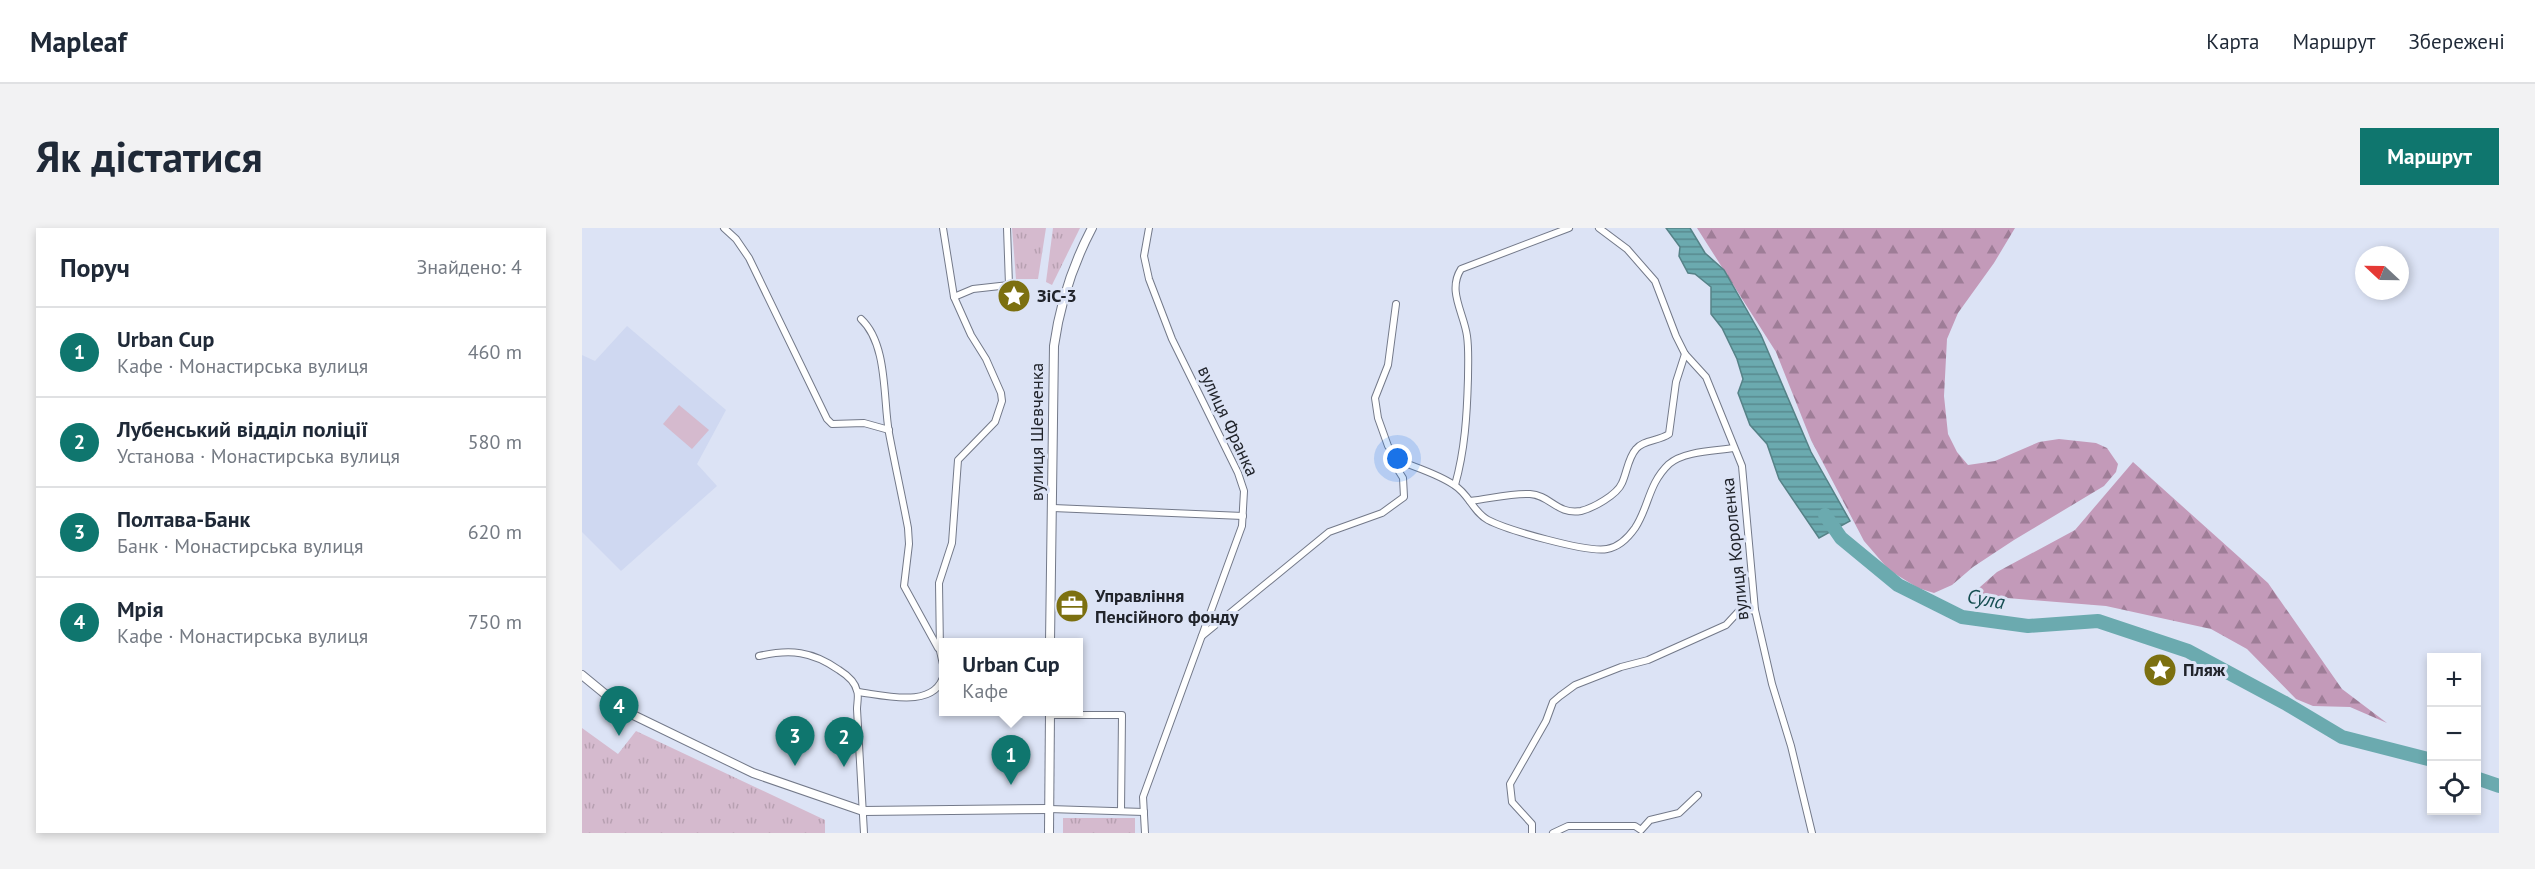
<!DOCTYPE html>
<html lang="uk">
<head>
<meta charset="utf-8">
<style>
	body { margin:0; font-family:"PT Sans",sans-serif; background:#f2f2f3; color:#1f2937 }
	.controls { position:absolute; right:18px; bottom:18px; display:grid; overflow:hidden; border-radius:0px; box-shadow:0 3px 9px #0003 }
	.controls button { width:54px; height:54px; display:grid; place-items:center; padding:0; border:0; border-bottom:2px solid #e0e1e3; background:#fff; color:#1f2937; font:30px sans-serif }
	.compass { position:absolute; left:1773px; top:18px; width:54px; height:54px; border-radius:50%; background:#fff; box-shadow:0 3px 9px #0003; rotate:292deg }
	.you { position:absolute; left:816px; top:231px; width:21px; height:21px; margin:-15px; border:4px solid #fff; border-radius:50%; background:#1a73e8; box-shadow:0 0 0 9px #1a73e833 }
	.badge { display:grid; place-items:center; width:39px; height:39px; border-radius:50%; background:#0f766e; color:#fff; font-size:20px; font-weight:700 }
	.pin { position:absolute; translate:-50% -50px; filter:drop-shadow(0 2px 3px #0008) }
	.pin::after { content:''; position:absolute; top:32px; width:21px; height:18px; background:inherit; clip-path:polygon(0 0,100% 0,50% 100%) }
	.popup { position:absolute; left:357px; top:410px; width:144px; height:78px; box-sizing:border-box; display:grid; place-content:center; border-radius:0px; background:#fff; filter:drop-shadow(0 2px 4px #0005); font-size:20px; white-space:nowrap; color:#747a83 }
	.popup b { font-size:22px; color:#1f2937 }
	.popup::after { content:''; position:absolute; left:50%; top:100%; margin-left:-12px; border:12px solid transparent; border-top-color:#fff }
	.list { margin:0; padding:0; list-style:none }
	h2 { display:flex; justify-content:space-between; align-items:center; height:78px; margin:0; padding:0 24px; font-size:26px }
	h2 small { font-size:20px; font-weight:400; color:#747a83 }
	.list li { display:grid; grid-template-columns:39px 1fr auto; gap:18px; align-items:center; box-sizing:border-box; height:90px; padding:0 24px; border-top:2px solid #e0e1e3 }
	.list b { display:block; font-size:22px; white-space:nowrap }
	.list p { margin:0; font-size:20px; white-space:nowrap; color:#747a83 }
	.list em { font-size:20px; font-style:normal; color:#747a83 }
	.icon { flex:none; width:33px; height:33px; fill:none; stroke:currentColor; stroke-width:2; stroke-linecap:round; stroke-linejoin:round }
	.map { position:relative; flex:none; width:1917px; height:605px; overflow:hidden; border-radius:0px }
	header { display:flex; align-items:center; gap:36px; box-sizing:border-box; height:84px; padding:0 30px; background:#fff; border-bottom:2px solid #e0e1e3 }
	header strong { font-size:28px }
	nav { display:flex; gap:33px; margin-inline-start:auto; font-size:21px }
	.intro { display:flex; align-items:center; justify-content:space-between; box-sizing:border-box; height:144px; padding:0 36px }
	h1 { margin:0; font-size:42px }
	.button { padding:15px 27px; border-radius:0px; background:#0f766e; color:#fff; font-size:21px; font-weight:700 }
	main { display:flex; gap:36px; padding:0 36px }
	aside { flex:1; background:#fff; border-radius:0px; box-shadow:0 3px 9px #0003 }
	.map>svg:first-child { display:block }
	.built { fill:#cfd8f1 }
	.grass { fill:#d5bace }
	.forest { fill:url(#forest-firs) }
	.park { fill:url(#park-tufts) }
	.water { fill:url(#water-rules); stroke:#558287; stroke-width:1.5 }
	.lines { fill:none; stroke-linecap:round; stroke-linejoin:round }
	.river { stroke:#6baaaf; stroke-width:14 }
	.minor-casing { stroke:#737989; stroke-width:8 }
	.secondary-casing { stroke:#737989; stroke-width:10 }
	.minor { stroke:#fff; stroke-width:6 }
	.secondary { stroke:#fff; stroke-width:8 }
	.labels { text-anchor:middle; stroke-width:6; stroke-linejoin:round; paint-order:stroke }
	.poi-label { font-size:18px; font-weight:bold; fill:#21242b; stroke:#dce3f5; text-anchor:start }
	.street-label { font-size:18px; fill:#21242b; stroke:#dce3f5 }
	.water-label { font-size:20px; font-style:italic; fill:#164e52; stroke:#dce3f5 }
</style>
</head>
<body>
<header>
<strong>Mapleaf</strong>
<nav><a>Карта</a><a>Маршрут</a><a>Збережені</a></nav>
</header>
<div class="intro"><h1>Як дістатися</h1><a class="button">Маршрут</a></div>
<main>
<aside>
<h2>Поруч<small>Знайдено: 4</small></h2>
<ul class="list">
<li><span class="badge">1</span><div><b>Urban Cup</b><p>Кафе · Монастирська вулиця</p></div><em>460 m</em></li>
<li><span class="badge">2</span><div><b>Лубенський відділ поліції</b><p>Установа · Монастирська вулиця</p></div><em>580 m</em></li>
<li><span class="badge">3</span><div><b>Полтава-Банк</b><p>Банк · Монастирська вулиця</p></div><em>620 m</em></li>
<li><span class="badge">4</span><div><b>Мрія</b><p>Кафе · Монастирська вулиця</p></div><em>750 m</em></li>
</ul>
</aside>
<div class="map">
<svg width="1917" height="605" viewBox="0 0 1917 605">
	<defs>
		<pattern id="forest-firs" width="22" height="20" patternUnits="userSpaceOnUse" patternTransform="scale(1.5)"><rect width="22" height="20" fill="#c39ab9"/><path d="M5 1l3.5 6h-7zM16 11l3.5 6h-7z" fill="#9e7d97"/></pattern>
		<pattern id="park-tufts" width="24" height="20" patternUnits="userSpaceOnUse" patternTransform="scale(1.5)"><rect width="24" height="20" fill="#d5bace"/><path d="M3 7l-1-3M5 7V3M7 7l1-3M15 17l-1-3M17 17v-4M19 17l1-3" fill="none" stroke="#b7a0b1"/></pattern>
		<pattern id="water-rules" width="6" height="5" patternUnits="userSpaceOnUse" patternTransform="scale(1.5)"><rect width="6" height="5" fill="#6baaaf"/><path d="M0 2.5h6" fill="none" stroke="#588a8f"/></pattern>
	</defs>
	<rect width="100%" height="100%" fill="#dce3f5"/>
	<!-- built -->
	<polygon class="built" points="45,98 144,182 115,236 135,258 39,343 0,304 0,127 13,133"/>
	<!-- grass -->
	<polygon class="grass" points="97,177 127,202 110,221 81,196"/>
	<!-- forest -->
	<g class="forest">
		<polygon points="1115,0 1433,0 1412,35 1376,85 1365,111 1362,168 1366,206 1375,224 1386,237 1413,233 1457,214 1477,211 1514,215 1525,220 1536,236 1534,244 1522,258 1432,312 1391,339 1370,357 1352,365 1336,360 1307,342 1282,313 1229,212 1194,124"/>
		<polygon points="1551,234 1686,355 1760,461 1805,495 1768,479 1731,478 1714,471 1665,421 1629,401 1524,378 1389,367 1415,344 1493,302"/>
	</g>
	<!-- park -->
	<g class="park">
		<polygon points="430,0 464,0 456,51 434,51"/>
		<polygon points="471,0 498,0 470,57 464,54"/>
		<polygon points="0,500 36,526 54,503 243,592 243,605 0,605"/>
		<rect x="481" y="590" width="72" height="15"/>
	</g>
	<!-- water -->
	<polygon class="water" points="1084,0 1108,0 1123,25 1142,42 1179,107 1229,224 1268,293 1237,310 1197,251 1185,216 1168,197 1156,165 1161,151 1155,131 1140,100 1129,86 1129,59 1113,46 1106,45 1097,28 1098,19"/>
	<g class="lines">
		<!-- river -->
		<g class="river">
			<polyline points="1243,287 1259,310 1316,357 1380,389 1446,398 1516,393 1606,423 1703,475 1760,509 1850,532"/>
			<polyline points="1894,550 1917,558"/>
		</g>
		<!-- minor casing -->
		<g class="minor-casing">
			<g id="minor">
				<polyline points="142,0 154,11 167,30 245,191 250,196 282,195 307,202"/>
				<polyline points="361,0 372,69 389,107 404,131 419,165 420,173 413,194 376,232 370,315 357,355 358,423 362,441"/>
				<polyline points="1017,0 1045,21 1073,53 1094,108 1103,126 1124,149 1160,238 1173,382 1190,456 1209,518 1230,605"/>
				<polyline points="372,69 391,61 427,57 425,0"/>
				<polyline points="814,76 806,137 793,170 796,190 806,218 818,233"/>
				<path d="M279,91c27,25 22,80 28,114 6,32 13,63 19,95l1,16 -5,42 34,62"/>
				<path d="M873,257c10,-35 12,-71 13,-107 0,-14 1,-28 -1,-42 -3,-23 -20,-45 -6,-67l108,-41"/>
				<path d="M888,273c19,-2 41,-8 60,-7 20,1 27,21 51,17 12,-3 36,-16 41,-28 5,-11 6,-25 14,-34 7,-9 23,-8 33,-15l7,-52 9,-28"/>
				<polyline points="471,280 661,288"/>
				<path d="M620,408l127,-104 53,-19 22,-16 -1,-19 -5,-8 2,-9c17,7 38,13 54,24 15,9 19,27 34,35 19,10 100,33 119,29 12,-2 21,-11 28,-21 14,-21 13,-44 34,-64 15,-13 46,-13 65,-16"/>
				<path d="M177,428c31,-7 53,-5 80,14 8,5 16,11 18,21 2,4 0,13 0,18l7,124"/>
				<path d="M276,464c25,3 78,18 86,-18"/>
				<polyline points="468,487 540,487 539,583"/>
				<polyline points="467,581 562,584"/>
				<polyline points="563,605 561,569 660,298 662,263 656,245 590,111 567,51 562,28 567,0"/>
				<polyline points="950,605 950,596 930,574 928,556 964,493 971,474 978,468 993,457 1039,439 1066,432 1144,397 1156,384 1173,382"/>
				<polyline points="971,605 986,598 1053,598 1059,602 1068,592 1097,585 1116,567"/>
			</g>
		</g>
		<!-- secondary casing -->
		<g class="secondary-casing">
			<g id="secondary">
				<path d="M468,414l4,-296c6,-43 18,-80 38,-118"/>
				<polyline points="0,447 45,484 171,545 281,583 467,581"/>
				<polyline points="467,605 468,484"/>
			</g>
		</g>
		<!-- minor -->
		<use href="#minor" class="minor"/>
		<!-- secondary -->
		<use href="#secondary" class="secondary"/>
	</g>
	<!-- icons -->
	<defs>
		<g id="sight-disc" transform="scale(1.725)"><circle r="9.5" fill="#7c7010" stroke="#dce3f5"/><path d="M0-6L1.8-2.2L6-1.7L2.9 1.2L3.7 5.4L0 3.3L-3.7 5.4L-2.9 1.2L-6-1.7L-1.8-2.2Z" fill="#fff"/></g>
		<g id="office-disc" transform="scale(1.725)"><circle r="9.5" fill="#7c7010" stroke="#dce3f5"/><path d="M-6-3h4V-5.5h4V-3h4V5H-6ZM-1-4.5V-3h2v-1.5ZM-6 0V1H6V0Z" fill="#fff"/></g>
	</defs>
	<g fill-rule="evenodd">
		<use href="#sight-disc" x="432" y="68"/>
		<use href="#office-disc" x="490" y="378"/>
		<use href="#sight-disc" x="1578" y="442"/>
	</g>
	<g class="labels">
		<!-- poi labels -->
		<g class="poi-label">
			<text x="455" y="74">ЗіС-3</text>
			<text x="513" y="374">Управління<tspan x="513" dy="21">Пенсійного фонду</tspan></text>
			<text x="1601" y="448">Пляж</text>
		</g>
		<!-- street labels -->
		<g class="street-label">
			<text transform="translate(646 193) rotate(65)" y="6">вулиця Франка</text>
			<text transform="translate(455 204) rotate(-90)" y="6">вулиця Шевченка</text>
			<text transform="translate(1153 321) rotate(-96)" y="6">вулиця Короленка</text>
		</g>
		<!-- water labels -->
		<g class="water-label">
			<text transform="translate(1404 371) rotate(11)" y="7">Сула</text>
		</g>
	</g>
</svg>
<div class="controls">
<button>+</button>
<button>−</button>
<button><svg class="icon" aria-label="locate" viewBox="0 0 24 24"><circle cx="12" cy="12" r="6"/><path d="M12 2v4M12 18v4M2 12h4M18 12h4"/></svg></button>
</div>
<svg class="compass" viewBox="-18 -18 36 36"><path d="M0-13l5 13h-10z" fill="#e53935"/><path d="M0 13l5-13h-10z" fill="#747a83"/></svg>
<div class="you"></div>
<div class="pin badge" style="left:429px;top:557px">1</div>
<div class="popup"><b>Urban Cup</b>Кафе</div>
<div class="pin badge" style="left:262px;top:539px">2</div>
<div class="pin badge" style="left:213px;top:538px">3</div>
<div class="pin badge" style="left:37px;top:508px">4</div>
</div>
</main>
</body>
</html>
